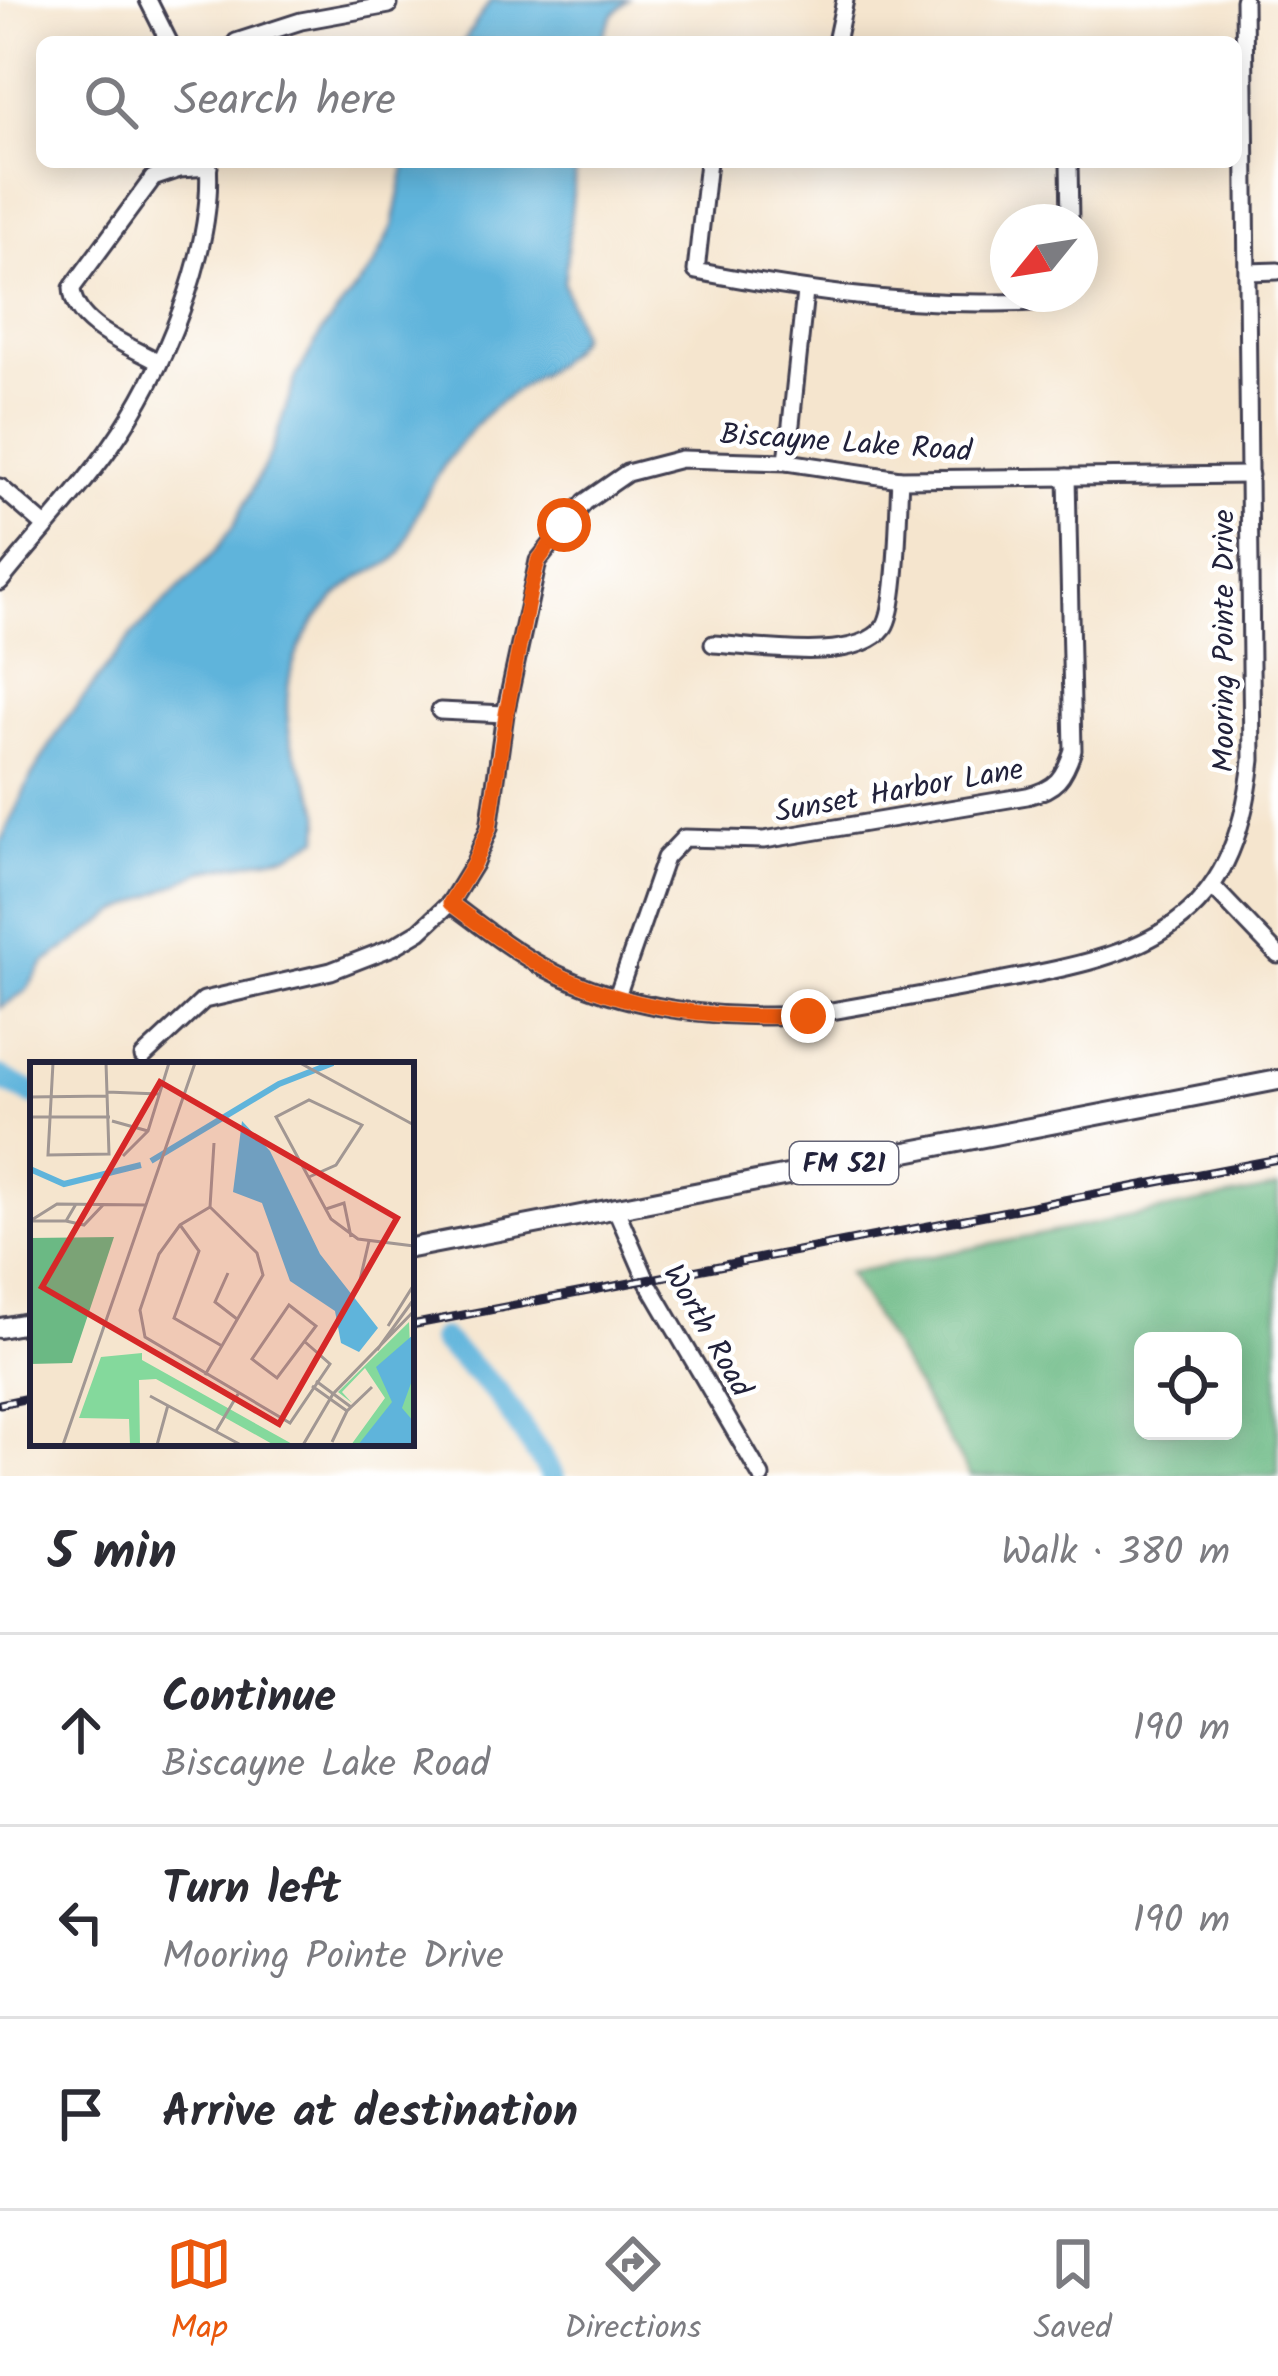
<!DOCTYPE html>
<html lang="en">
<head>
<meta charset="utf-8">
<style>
	body { margin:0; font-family:Kalam,sans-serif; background:#f7f7f7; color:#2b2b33 }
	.controls { position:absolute; right:36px; bottom:36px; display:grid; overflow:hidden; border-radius:18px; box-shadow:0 6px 30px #0003 }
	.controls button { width:108px; height:108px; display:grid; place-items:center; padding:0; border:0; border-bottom:3px solid #e1e1e2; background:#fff; color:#2b2b33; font:60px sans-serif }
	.compass { position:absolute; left:990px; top:204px; width:108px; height:108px; border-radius:50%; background:#fff; box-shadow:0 6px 30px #0003; rotate:240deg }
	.stop { position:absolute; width:36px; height:36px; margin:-27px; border:9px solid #ea580c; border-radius:50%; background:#fff }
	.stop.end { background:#ea580c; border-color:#fff; box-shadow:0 3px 12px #0008 }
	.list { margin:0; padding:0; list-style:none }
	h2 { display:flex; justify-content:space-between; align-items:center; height:156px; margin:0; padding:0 48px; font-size:51px }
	h2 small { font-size:39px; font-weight:400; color:#7c7c81 }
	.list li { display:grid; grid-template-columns:78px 1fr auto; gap:36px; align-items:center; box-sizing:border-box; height:192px; padding:0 48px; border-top:3px solid #e1e1e2 }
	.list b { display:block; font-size:45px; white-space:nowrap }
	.list p { margin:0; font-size:39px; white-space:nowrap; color:#7c7c81 }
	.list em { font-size:39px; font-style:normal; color:#7c7c81 }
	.icon { flex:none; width:66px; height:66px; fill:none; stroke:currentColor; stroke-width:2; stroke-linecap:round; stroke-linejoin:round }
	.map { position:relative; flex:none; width:1278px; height:1476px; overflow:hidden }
	.search { position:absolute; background:#fff; box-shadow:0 6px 30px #0003; left:36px; right:36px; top:36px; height:132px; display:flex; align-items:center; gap:30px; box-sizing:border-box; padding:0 42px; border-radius:18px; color:#7c7c81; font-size:45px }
	.sheet { height:732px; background:#fff }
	nav { display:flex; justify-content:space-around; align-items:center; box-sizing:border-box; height:168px; border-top:3px solid #e1e1e2; background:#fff; font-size:33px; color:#7c7c81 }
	nav a { display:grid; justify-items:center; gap:6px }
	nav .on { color:#ea580c }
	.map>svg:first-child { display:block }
	.forest { fill:#6bb984; stroke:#466e60; stroke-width:3; fill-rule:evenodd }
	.water { fill:#5fb4db; stroke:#406b8b; stroke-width:3 }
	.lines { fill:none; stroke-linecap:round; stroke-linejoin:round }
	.river { stroke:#5fb4db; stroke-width:24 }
	.minor-casing { stroke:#423f51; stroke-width:21 }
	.major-casing { stroke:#423f51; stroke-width:24 }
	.minor { stroke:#fff; stroke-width:15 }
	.major { stroke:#fff; stroke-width:18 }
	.rail-casing { stroke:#22223b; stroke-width:9 }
	.rail { stroke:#fff; stroke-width:4.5; stroke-dasharray:14; stroke-linecap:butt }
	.route { stroke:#ea580c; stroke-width:15 }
	.labels { text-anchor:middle; stroke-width:9; stroke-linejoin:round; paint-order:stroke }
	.shield { fill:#fff; stroke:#646476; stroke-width:3 }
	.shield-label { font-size:27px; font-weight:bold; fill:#22223b }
	.street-label { font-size:30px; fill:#22223b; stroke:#fff }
	.inset-river { fill:none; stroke:#5fb4db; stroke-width:6 }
	.inset-road { fill:none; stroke:#a19793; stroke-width:3 }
	.view { fill:#d62828; fill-opacity:0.15; stroke:#d62828; stroke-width:6 }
	.inset-edge { fill:none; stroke:#22223b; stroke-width:6 }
</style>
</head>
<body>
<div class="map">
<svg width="1278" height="1476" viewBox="0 0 1278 1476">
	<rect width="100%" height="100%" fill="#fff"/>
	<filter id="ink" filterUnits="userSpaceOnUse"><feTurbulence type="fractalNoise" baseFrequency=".00833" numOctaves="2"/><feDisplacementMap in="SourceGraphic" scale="24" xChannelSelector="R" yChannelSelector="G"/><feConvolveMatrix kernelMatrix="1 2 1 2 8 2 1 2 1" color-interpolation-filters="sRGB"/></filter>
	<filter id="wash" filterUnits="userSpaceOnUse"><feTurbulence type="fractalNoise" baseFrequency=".004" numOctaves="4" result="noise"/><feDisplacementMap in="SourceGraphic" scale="48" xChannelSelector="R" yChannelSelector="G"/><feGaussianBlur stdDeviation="2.7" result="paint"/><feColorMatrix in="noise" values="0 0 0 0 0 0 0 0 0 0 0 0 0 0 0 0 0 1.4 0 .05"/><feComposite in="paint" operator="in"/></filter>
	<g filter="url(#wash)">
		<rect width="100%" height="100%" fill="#f5e5ce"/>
		<!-- forest -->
		<path class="forest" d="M1278,1187v289h-308l-122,-203zM1143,1341h90v90h-90z"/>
		<!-- water -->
		<g class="water">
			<polygon points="491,0 628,0 613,14 600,42 463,42"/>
			<path d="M406,162h170l-12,122 16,51c-18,34 -68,52 -96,81 -27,28 -51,63 -67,98 -7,13 -9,30 -18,41 -10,12 -27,15 -40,23 -31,20 -59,58 -68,94 -6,24 -5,58 4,81 12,30 32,53 24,85l-31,17 -84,16 -88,42 -72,50 -18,28 -26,17v-165l31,-66 34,-56 67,-86 82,-82 20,-28 37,-72 25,-76 26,-46 52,-65 19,-40z"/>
		</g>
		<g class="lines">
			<!-- river -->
			<g class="river">
				<polyline points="0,1078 33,1094"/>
				<polyline points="442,1340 497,1392 553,1476"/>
			</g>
		</g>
	</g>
	<g filter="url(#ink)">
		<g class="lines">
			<!-- minor casing -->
			<g class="minor-casing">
				<g id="minor">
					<polyline points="148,0 169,42"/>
					<polyline points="236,42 301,21 389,5"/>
					<polyline points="836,42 845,0"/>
					<path d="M708,162l-12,109c98,19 195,33 295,32 25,-1 50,2 72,-9"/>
					<polyline points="1069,162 1070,222"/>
					<polyline points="1248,272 1278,271"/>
					<path d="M157,361c-29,-16 -84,-36 -85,-73l81,-110 27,-9 29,-2"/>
					<polyline points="787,462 805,292"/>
					<polyline points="0,487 44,525"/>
					<path d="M0,582c36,-46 78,-88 111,-136 51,-72 104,-195 97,-284"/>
					<path d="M713,644c42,2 143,21 171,-17 14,-19 14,-120 16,-148"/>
					<polyline points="440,711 505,714"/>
					<polyline points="1212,886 1278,955"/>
					<path d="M450,903c30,22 60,46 93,64 83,44 173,52 265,48 64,-11 127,-22 190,-34 149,-27 236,-52 254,-221l-8,-760"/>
					<path d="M617,996l48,-138 19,-20 80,2 263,-44c29,-7 37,-18 46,-46l-6,-273"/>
					<polyline points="143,1057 204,1000 331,971 393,947 420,931 450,903 474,864 489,828 505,714 538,561 585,502 627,473 681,459 787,462 900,479 1250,475"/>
					<polyline points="615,1207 647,1281 761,1476"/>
				</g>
			</g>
			<!-- major casing -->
			<g class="major-casing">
				<g id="major">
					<polyline points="411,1248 1278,1080"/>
					<polyline points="0,1328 33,1322"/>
				</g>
			</g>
			<!-- minor -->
			<use href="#minor" class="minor"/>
			<!-- major -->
			<use href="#major" class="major"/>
			<!-- rail casing -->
			<g class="rail-casing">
				<g id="rail">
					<polyline points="411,1325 1278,1159"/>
					<polyline points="0,1404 33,1397"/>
				</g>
			</g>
			<!-- rail -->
			<use href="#rail" class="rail"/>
		</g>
	</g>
	<g class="lines" filter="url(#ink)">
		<!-- route -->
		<path class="route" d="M564,525l-26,36 -8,31 -24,122 -17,114 -16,37 -23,38c30,22 60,46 93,64 83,44 173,52 265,49"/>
	</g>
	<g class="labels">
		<!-- shield labels -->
		<rect class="shield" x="790" y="1142" width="108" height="42" rx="9"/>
		<g class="shield-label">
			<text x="844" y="1172">FM 521</text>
		</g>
		<!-- street labels -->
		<g class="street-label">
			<text transform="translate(846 442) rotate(4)" y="10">Biscayne Lake Road</text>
			<text transform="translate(1223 641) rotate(-90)" y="10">Mooring Pointe Drive</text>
			<text transform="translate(899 790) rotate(-10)" y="10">Sunset Harbor Lane</text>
			<text transform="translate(708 1330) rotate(60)" y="10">Worth Road</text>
		</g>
	</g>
	<!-- overview -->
	<g transform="translate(30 1062)">
		<rect width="384" height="384" fill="#f5e5ce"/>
		<path d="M379,260l5,123h-63l34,-47 -20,-30 -23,24 10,11 -14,-11zM112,291v7l152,85h-20l-118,-66 -17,1 1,65h-10l-1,-26 -50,-1 22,-61z" fill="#84d99c"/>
		<path d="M84,175l-42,126 -42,1v-126z" fill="#6bb984"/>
		<path d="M212,59l28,30 50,103 58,74 -19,24 -18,-9 -6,-32 -45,-30 -28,-78 -29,-11zM384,272v41l-12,33 12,14v23h-56l34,-43 -16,-35z" fill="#5fb4db"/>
		<path class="inset-river" d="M121,99l128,-77 54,-21M0,107l34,15 77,-19"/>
		<path class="inset-road" d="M23,1l-5,92 61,-1 -3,-91M270,1l114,62M77,30l52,2M0,35l77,-1M0,55h80M82,59l36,10M93,94l25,-25 21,-68M279,115l27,-12 26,-40 -53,-25 -33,17 55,102 27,20 56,7M180,145l-30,18 -21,29 -19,56 5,27 145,86 40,-59 -26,-23M296,147l18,-6 7,34M0,159l27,-17 89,1M0,159h36l10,-17M36,159l18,4 20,-21M150,163l19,26 -25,67 48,28M198,211l-13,29 22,17M330,218l9,-39M259,243l27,21 -39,52 -25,-19zM358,264l25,-40M347,288l37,-51M175,313l58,-100 -6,-22 -47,-46 4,-64M286,319l35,26M282,324l35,25M120,334l91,49M186,369l22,-37M302,380l15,-31 25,-24M33,383l132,-382M127,383l11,-40M273,383l30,-51 81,-83"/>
		<path class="view" d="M130,20l237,136 -118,206 -237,-137z"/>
		<rect width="384" height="384" class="inset-edge"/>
	</g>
</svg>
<div class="controls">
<button><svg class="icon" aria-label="locate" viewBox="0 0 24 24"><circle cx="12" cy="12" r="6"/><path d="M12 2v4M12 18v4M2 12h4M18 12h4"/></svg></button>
</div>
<svg class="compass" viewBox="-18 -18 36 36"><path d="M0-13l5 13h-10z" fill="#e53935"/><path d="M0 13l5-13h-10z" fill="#7c7c81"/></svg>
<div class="stop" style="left:564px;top:525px"></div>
<div class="stop end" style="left:808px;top:1016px"></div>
<div class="search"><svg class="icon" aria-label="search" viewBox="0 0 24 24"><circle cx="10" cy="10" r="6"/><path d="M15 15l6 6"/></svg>Search here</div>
</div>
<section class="sheet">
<h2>5 min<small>Walk · 380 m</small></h2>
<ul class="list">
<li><svg class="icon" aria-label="ahead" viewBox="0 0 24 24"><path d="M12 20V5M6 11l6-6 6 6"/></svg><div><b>Continue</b><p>Biscayne Lake Road</p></div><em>190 m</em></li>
<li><svg class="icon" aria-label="left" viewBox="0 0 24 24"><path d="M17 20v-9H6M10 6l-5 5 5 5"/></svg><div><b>Turn left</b><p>Mooring Pointe Drive</p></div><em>190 m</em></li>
<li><svg class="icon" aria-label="arrive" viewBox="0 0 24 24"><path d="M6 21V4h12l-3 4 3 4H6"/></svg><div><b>Arrive at destination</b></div></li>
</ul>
</section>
<nav>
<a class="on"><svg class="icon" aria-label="map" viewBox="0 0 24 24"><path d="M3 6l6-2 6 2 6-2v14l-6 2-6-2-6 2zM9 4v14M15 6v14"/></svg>Map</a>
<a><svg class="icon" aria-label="directions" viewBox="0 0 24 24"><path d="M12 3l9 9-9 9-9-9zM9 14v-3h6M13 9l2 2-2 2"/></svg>Directions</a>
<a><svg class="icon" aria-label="saved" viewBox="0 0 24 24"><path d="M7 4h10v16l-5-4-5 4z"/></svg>Saved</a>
</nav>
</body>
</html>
